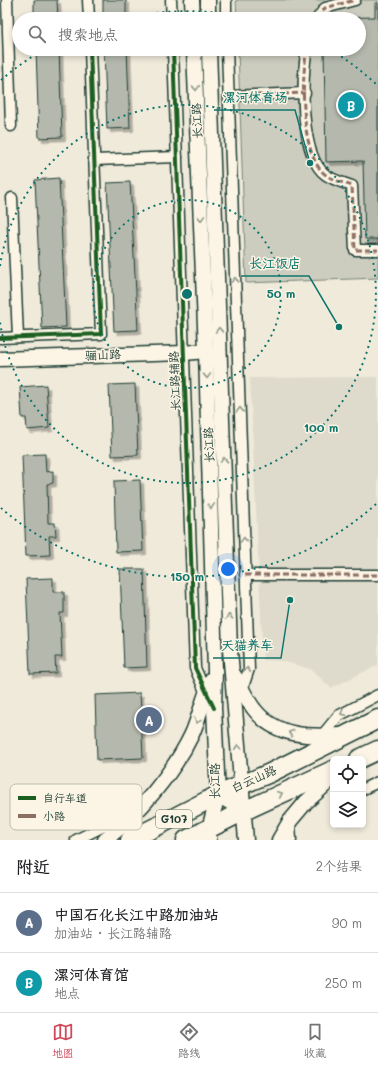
<!DOCTYPE html>
<html lang="zh">
<head>
<meta charset="utf-8">
<style>
	body { margin:0; font-family:Mali,"LXGW WenKai TC",sans-serif; background:#f2f2f2; color:#202124 }
	.controls { position:absolute; right:12px; bottom:12px; display:grid; overflow:hidden; border-radius:6px; box-shadow:0 2px 6px #0003 }
	.controls button { width:36px; height:36px; display:grid; place-items:center; padding:0; border:0; border-bottom:1px solid #e0e0e0; background:#fff; color:#202124; font:20px sans-serif }
	.you { position:absolute; left:228px; top:569px; width:14px; height:14px; margin:-10px; border:3px solid #fff; border-radius:50%; background:#1a73e8; box-shadow:0 0 0 6px #1a73e833 }
	.badge { display:grid; place-items:center; width:26px; height:26px; border-radius:50%; background:#d1495b; color:#fff; font-size:13px; font-weight:700 }
	.pin { position:absolute; translate:-50% -50%; border:2px solid #fff; box-shadow:0 1px 4px #0006 }
	.list { margin:0; padding:0; list-style:none }
	h2 { display:flex; justify-content:space-between; align-items:center; height:52px; margin:0; padding:0 16px; font-size:17px }
	h2 small { font-size:13px; font-weight:400; color:#757577 }
	.list li { display:grid; grid-template-columns:26px 1fr auto; gap:12px; align-items:center; box-sizing:border-box; height:60px; padding:0 16px; border-top:1px solid #e0e0e0 }
	.list b { display:block; font-size:15px; white-space:nowrap }
	.list p { margin:0; font-size:13px; white-space:nowrap; color:#757577 }
	.list em { font-size:13px; font-style:normal; color:#757577 }
	.icon { flex:none; width:22px; height:22px; fill:none; stroke:currentColor; stroke-width:2; stroke-linecap:round; stroke-linejoin:round }
	.map { position:relative; flex:none; width:378px; height:840px; overflow:hidden }
	.search { position:absolute; background:#fff; box-shadow:0 2px 6px #0003; left:12px; right:12px; top:12px; height:44px; display:flex; align-items:center; gap:10px; box-sizing:border-box; padding:0 14px; border-radius:22px; color:#757577; font-size:15px }
	.sheet { height:172px; background:#fff }
	nav { display:flex; justify-content:space-around; align-items:center; box-sizing:border-box; height:56px; border-top:1px solid #e0e0e0; background:#fff; font-size:11px; color:#757577 }
	nav a { display:grid; justify-items:center; gap:2px }
	nav .on { color:#d1495b }
	.map>svg:first-child { display:block }
	.built { fill:#dedbcc }
	.green { fill:#cccdbf; stroke:#76857a }
	.building { fill:#b5b9ad; stroke:#1f3d34; filter:url(#shadow) }
	.lines { fill:none; stroke-linecap:round; stroke-linejoin:round }
	.street-casing { stroke:#1f3d34; stroke-width:13 }
	.secondary-casing { stroke:#1f3d34; stroke-width:17 }
	.highway-casing { stroke:#1f3d34; stroke-width:21 }
	.street { stroke:#fcf5e5; stroke-width:10 }
	.secondary { stroke:#fcf5e5; stroke-width:14 }
	.highway { stroke:#fcf5e5; stroke-width:18 }
	.quiet { stroke:#8d6e63; stroke-width:3; stroke-dasharray:6 3; stroke-linecap:butt }
	.cycleway-casing { stroke:#fcf5e5; stroke-width:6 }
	.cycleway { stroke:#1b5e20; stroke-width:4 }
	.oneway { stroke:#8e998c }
	.ring { fill:none; stroke:#0f766e; stroke-width:2; stroke-dasharray:2 4 }
	.labels { text-anchor:middle; stroke-width:3; stroke-linejoin:round; paint-order:stroke }
	.shield { fill:#fcf5e5; stroke:#617469; stroke-width:1 }
	.shield-label { font-size:11px; font-weight:bold; fill:#1f3d34 }
	.street-label { font-size:12px; fill:#1f3d34; stroke:#fcf5e5 }
	.key { fill:#fcf5e5; stroke:#babeb0; stroke-width:1 }
	.key-label { font-size:11px; fill:#1f3d34 }
	.centre { fill:#0f766e; stroke:#fcf5e5; stroke-width:2 }
	.ring-label { font-size:12px; text-anchor:middle; font-weight:bold; fill:#0f766e; stroke:#fcf5e5; stroke-width:3; stroke-linejoin:round; paint-order:stroke }
	.leader { fill:none; stroke:#0f766e; stroke-width:1.5 }
	.callout-dot { fill:#0f766e; stroke:#fcf5e5; stroke-width:1.5 }
	.callout-label { font-size:13px; text-anchor:middle; font-weight:bold; fill:#0f766e; stroke:#fcf5e5; stroke-width:3; stroke-linejoin:round; paint-order:stroke }
</style>
</head>
<body>
<div class="map">
<svg width="378" height="840" viewBox="0 0 378 840">
	<defs>
		<filter id="shadow"><feDropShadow dx="3.5" dy="3.5" stdDeviation="0" flood-color="#0004"/></filter>
	</defs>
	<rect width="100%" height="100%" fill="#efeada"/>
	<filter id="ink" filterUnits="userSpaceOnUse"><feTurbulence type="fractalNoise" baseFrequency=".025" numOctaves="2"/><feDisplacementMap in="SourceGraphic" scale="8" xChannelSelector="R" yChannelSelector="G"/><feConvolveMatrix kernelMatrix="1 2 1 2 8 2 1 2 1" color-interpolation-filters="sRGB"/></filter>
	<g filter="url(#ink)">
		<!-- built -->
		<polygon class="built" points="378,377 378,665 331,688 311,669 282,661 263,660 250,378"/>
		<!-- green -->
		<polygon class="green" points="236,0 378,0 378,278 246,283 238,49 359,49 359,19 237,19"/>
		<!-- building -->
		<g class="building">
			<polygon points="34,0 57,0 58,19 34,19"/>
			<rect x="103" y="0" width="23" height="19"/>
			<polygon points="375,3 378,3 378,239 365,239 363,161 326,162 324,49 359,49 359,19 323,18 375,17"/>
			<polygon points="36,49 59,49 62,137 39,138"/>
			<polygon points="104,49 127,49 130,128 107,129"/>
			<polygon points="59,178 66,327 42,328 35,180"/>
			<polygon points="130,182 138,330 114,331 107,183"/>
			<polygon points="135,384 138,455 112,456 109,385"/>
			<polygon points="46,385 49,428 27,430 26,418 22,418 20,387"/>
			<polygon points="45,454 46,472 53,471 53,483 47,484 48,523 55,523 56,536 49,536 50,555 26,556 22,455"/>
			<polygon points="140,480 143,551 116,552 114,481"/>
			<polygon points="120,569 144,569 147,667 124,668"/>
			<polygon points="53,578 53,592 64,592 64,613 60,613 62,657 55,657 56,673 30,674 26,579"/>
			<polygon points="140,693 143,758 97,760 95,695"/>
		</g>
		<g class="lines">
			<!-- street casing -->
			<g class="street-casing">
				<g id="street">
					<polyline points="7,0 11,126"/>
					<polyline points="88,0 89,19"/>
					<polyline points="171,0 172,19"/>
					<polyline points="226,0 226,19"/>
					<polyline points="317,19 325,8 355,0"/>
					<polyline points="173,49 195,668 207,696"/>
					<polyline points="227,49 249,669 241,693"/>
					<path d="M307,49c-6,28 -7,108 19,126 7,5 18,8 26,11l3,64h23"/>
					<polyline points="229,96 305,93"/>
					<polyline points="94,160 177,157"/>
					<polyline points="12,198 18,337"/>
					<polyline points="0,338 101,334 90,49"/>
					<polyline points="245,575 378,575"/>
					<polyline points="320,738 338,716 378,695"/>
					<polyline points="363,789 378,782"/>
					<polyline points="290,822 291,840"/>
					<polyline points="76,840 106,825 144,832"/>
				</g>
			</g>
			<!-- secondary casing -->
			<g class="secondary-casing">
				<g id="secondary">
					<polyline points="192,0 193,19"/>
					<polyline points="208,0 208,19"/>
					<polyline points="194,49 206,351 215,671 214,708 218,795 209,829 209,840"/>
					<polyline points="209,49 230,650 246,840"/>
					<polyline points="0,359 184,353 206,351"/>
					<path d="M234,675c7,11 12,24 20,34 21,28 56,28 87,26"/>
					<polyline points="218,795 244,811"/>
					<path d="M105,840c33,-25 69,-68 87,-106 8,-18 11,-37 20,-55"/>
					<polyline points="279,840 290,821 306,802 333,778"/>
				</g>
			</g>
			<!-- highway casing -->
			<g class="highway-casing">
				<g id="highway">
					<polyline points="359,759 378,750"/>
					<polyline points="130,840 218,795 270,773 378,719"/>
					<polyline points="186,840 244,811 333,770"/>
				</g>
			</g>
			<!-- street -->
			<use href="#street" class="street"/>
			<!-- secondary -->
			<use href="#secondary" class="secondary"/>
			<!-- highway -->
			<use href="#highway" class="highway"/>
			<!-- quiet -->
			<g class="quiet">
				<polyline points="317,19 325,8 355,0"/>
				<path d="M307,49c-6,28 -7,108 19,126 7,5 18,8 26,11l3,64h23"/>
				<polyline points="229,96 305,93"/>
				<polyline points="245,575 378,575"/>
			</g>
			<!-- cycleway casing -->
			<g class="cycleway-casing">
				<g id="cycleway">
					<polyline points="173,49 195,668 214,708"/>
					<polyline points="0,338 101,334 90,49"/>
				</g>
			</g>
			<!-- cycleway -->
			<use href="#cycleway" class="cycleway"/>
		</g>
		<!-- one-way arrows -->
		<defs><path id="oneway-chevron" d="M-2-3.5L2.5 0L-2 3.5" fill="none" stroke-width="1.6" stroke-linecap="round" stroke-linejoin="round"/></defs>
		<g class="oneway">
			<use href="#oneway-chevron" transform="translate(196 88) rotate(88)"/>
			<use href="#oneway-chevron" transform="translate(201 218) rotate(88)"/>
			<use href="#oneway-chevron" transform="translate(235 280) rotate(-92)"/>
			<use href="#oneway-chevron" transform="translate(219 330) rotate(-92)"/>
			<use href="#oneway-chevron" transform="translate(207 376) rotate(88)"/>
			<use href="#oneway-chevron" transform="translate(240 410) rotate(-92)"/>
			<use href="#oneway-chevron" transform="translate(224 460) rotate(-92)"/>
			<use href="#oneway-chevron" transform="translate(211 506) rotate(88)"/>
			<use href="#oneway-chevron" transform="translate(244 540) rotate(-92)"/>
			<use href="#oneway-chevron" transform="translate(229 617) rotate(-92)"/>
			<use href="#oneway-chevron" transform="translate(247 670) rotate(-82)"/>
			<use href="#oneway-chevron" transform="translate(343 713) rotate(151)"/>
			<use href="#oneway-chevron" transform="translate(197 721) rotate(111)"/>
			<use href="#oneway-chevron" transform="translate(291 733) rotate(-163)"/>
			<use href="#oneway-chevron" transform="translate(238 747) rotate(-95)"/>
			<use href="#oneway-chevron" transform="translate(280 794) rotate(-25)"/>
		</g>
	</g>
	<!-- distance rings -->
	<g class="ring">
		<circle cx="187" cy="294" r="94"/>
		<path d="M0 266A189 189 0 1 1 0 322"/>
		<path d="M376 504A283 283 0 0 1 1 508M1 80A283 283 0 0 1 43 50M121 19A283 283 0 0 1 253 19M331 50A283 283 0 0 1 376 84"/>
	</g>
	<g class="labels">
		<!-- shield labels -->
		<rect class="shield" x="156" y="810" width="36" height="18" rx="3"/>
		<g class="shield-label">
			<text x="174" y="823">G107</text>
		</g>
		<!-- street labels -->
		<g class="street-label">
			<text transform="translate(197 121) rotate(-92)" y="4">长江路</text>
			<text transform="translate(103 355) rotate(-2)" y="4">骊山路</text>
			<text transform="translate(175 381) rotate(-92)" y="4">长江路辅路</text>
			<text transform="translate(209 445) rotate(-92)" y="4">长江路</text>
			<text transform="translate(254 779) rotate(-24)" y="4">白云山路</text>
			<text transform="translate(215 781) rotate(-90)" y="4">长江路</text>
		</g>
	</g>
	<!-- legend -->
	<rect x="10" y="784" width="132" height="46" rx="6" class="key"/>
	<rect x="18" y="796" width="18" height="4" fill="#1b5e20"/>
	<rect x="18" y="814" width="18" height="4" fill="#8d6e63"/>
	<g class="key-label">
		<text x="43" y="802">自行车道</text>
		<text x="43" y="820">小路</text>
	</g>
	<circle cx="187" cy="294" r="6" class="centre"/>
	<g class="ring-label">
		<text x="281" y="298">50 m</text>
		<text x="321" y="432">100 m</text>
		<text x="187" y="581">150 m</text>
	</g>
	<!-- callouts -->
	<path class="leader" d="M310 163L295 110H214M339 327L309 276H241M290 600L281 658H213"/>
	<g class="callout-dot">
		<circle cx="310" cy="163" r="4"/>
		<circle cx="339" cy="327" r="4"/>
		<circle cx="290" cy="600" r="4"/>
	</g>
	<g class="callout-label">
		<text x="255" y="102">漯河体育场</text>
		<text x="275" y="268">长江饭店</text>
		<text x="247" y="650">天猫养车</text>
	</g>
</svg>
<div class="controls">
<button><svg class="icon" aria-label="locate" viewBox="0 0 24 24"><circle cx="12" cy="12" r="6"/><path d="M12 2v4M12 18v4M2 12h4M18 12h4"/></svg></button>
<button><svg class="icon" aria-label="layers" viewBox="0 0 24 24"><path d="M12 4l9 5-9 5-9-5zM3 14l9 5 9-5"/></svg></button>
</div>
<div class="you"></div>
<div class="pin badge" style="left:149px;top:720px;background:#5c6f8a">A</div>
<div class="pin badge" style="left:351px;top:105px;background:#0f9aa8">B</div>
<div class="search"><svg class="icon" aria-label="search" viewBox="0 0 24 24"><circle cx="10" cy="10" r="6"/><path d="M15 15l6 6"/></svg>搜索地点</div>
</div>
<section class="sheet">
<h2>附近<small>2个结果</small></h2>
<ul class="list">
<li><span class="badge" style="background:#5c6f8a">A</span><div><b>中国石化长江中路加油站</b><p>加油站 · 长江路辅路</p></div><em>90 m</em></li>
<li><span class="badge" style="background:#0f9aa8">B</span><div><b>漯河体育馆</b><p>地点</p></div><em>250 m</em></li>
</ul>
</section>
<nav>
<a class="on"><svg class="icon" aria-label="map" viewBox="0 0 24 24"><path d="M3 6l6-2 6 2 6-2v14l-6 2-6-2-6 2zM9 4v14M15 6v14"/></svg>地图</a>
<a><svg class="icon" aria-label="directions" viewBox="0 0 24 24"><path d="M12 3l9 9-9 9-9-9zM9 14v-3h6M13 9l2 2-2 2"/></svg>路线</a>
<a><svg class="icon" aria-label="saved" viewBox="0 0 24 24"><path d="M7 4h10v16l-5-4-5 4z"/></svg>收藏</a>
</nav>
</body>
</html>
